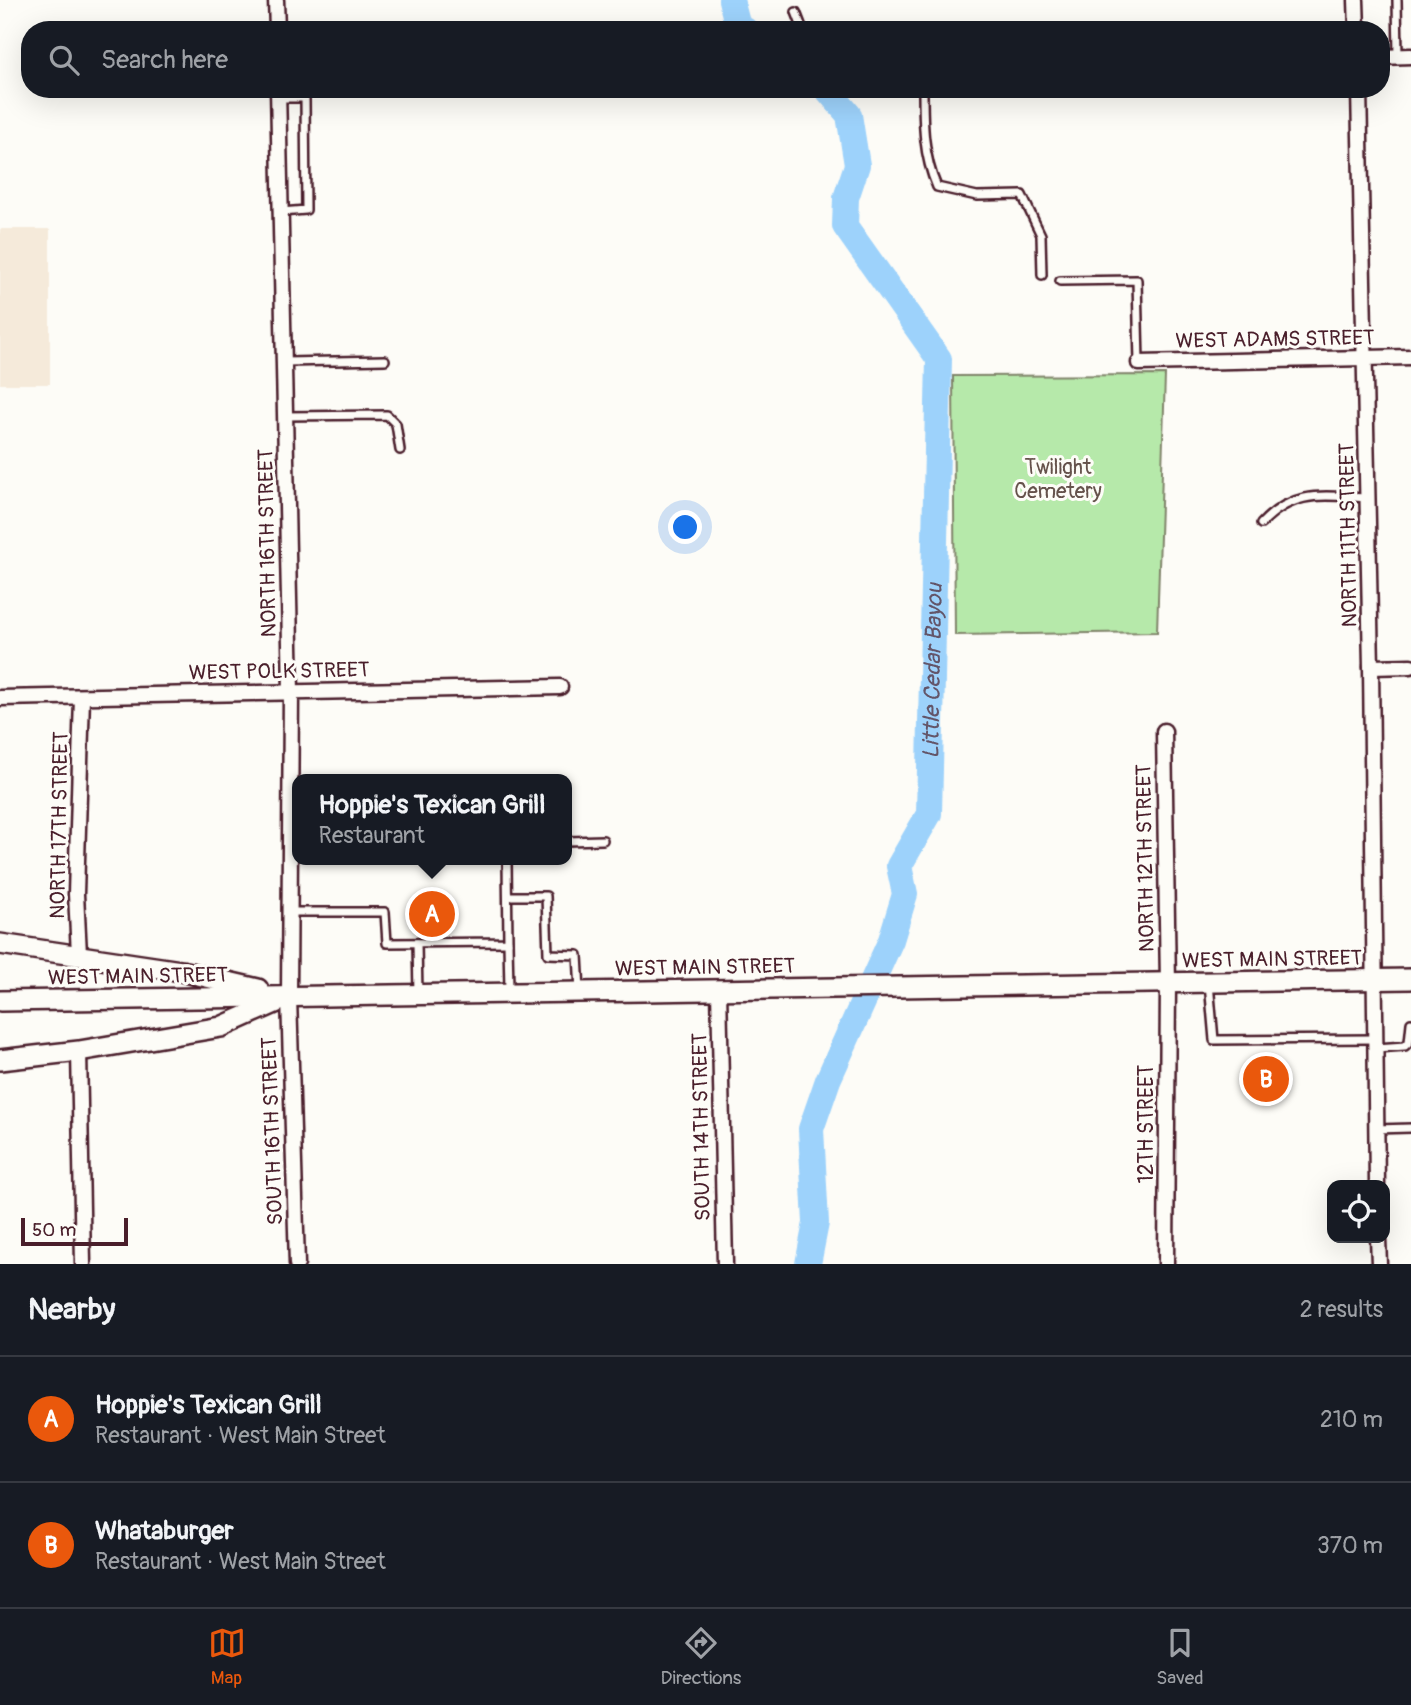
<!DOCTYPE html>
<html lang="en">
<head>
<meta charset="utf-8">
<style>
	body { margin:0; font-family:Pangolin,sans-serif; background:#242831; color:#f1f3f6 }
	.controls { position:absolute; right:21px; bottom:21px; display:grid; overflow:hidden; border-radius:14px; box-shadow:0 7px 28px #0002 }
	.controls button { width:63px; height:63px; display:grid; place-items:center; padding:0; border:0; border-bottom:2px solid #363941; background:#171b24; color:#f1f3f6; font:35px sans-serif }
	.scale { position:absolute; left:21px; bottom:18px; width:107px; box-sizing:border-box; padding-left:7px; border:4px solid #4a1f2b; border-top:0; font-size:19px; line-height:24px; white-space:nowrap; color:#4a1f2b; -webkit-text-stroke:5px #fdfcf7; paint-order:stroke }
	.you { position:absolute; left:686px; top:528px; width:24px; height:24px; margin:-18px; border:5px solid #fff; border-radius:50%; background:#1a73e8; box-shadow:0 0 0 10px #1a73e833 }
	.badge { display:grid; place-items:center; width:46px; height:46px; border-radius:50%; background:#ea580c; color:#fff; font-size:23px; font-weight:700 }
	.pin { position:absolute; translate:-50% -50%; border:4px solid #fff; box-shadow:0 2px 7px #0006 }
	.popup { position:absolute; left:292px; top:774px; width:280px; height:91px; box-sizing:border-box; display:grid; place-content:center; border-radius:14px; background:#171b24; filter:drop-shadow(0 2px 5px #0005); font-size:23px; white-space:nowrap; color:#9ea1a6 }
	.popup b { font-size:26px; color:#f1f3f6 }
	.popup::after { content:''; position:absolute; left:50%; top:100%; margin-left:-14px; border:14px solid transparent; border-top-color:#171b24 }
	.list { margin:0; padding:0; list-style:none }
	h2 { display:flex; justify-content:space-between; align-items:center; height:91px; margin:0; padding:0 28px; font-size:30px }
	h2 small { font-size:23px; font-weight:400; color:#9ea1a6 }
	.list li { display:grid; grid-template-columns:46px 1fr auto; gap:21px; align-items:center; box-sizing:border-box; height:126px; padding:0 28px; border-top:2px solid #363941 }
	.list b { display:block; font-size:26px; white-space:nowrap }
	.list p { margin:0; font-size:23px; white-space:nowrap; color:#9ea1a6 }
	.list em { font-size:23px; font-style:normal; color:#9ea1a6 }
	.icon { flex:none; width:38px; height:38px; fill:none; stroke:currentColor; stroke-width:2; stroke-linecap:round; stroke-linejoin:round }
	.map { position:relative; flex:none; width:1411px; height:1264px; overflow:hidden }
	.search { position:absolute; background:#171b24; box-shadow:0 7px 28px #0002; left:21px; right:21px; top:21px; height:77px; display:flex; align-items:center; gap:18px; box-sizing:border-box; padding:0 24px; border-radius:28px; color:#9ea1a6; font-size:26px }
	.sheet { height:343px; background:#171b24 }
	nav { display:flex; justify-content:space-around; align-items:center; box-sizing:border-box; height:98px; border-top:2px solid #363941; background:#171b24; font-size:19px; color:#9ea1a6 }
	nav a { display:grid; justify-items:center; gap:4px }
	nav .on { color:#ea580c }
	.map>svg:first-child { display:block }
	.built { fill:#f5eada }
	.green { fill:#b6e9aa; stroke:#80846a; stroke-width:2 }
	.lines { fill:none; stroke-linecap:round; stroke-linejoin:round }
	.river { stroke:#9dd2fb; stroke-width:26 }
	.lane-casing { stroke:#4a1f2b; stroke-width:12 }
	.street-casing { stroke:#4a1f2b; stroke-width:19 }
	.secondary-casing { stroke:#4a1f2b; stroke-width:24 }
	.lane { stroke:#fdfcf7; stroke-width:7 }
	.street { stroke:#fdfcf7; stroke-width:14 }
	.secondary { stroke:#fdfcf7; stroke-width:19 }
	.labels { text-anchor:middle; stroke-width:6; stroke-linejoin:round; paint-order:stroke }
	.street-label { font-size:21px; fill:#4a1f2b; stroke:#fdfcf7 }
	.park-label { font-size:21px; fill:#65524b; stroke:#fdfcf7 }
	.water-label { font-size:23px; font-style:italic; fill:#635569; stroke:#fdfcf7 }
</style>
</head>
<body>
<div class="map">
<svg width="1411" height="1264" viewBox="0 0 1411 1264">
	<rect width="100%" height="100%" fill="#fdfcf7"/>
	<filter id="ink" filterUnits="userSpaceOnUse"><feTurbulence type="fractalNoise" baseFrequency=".0143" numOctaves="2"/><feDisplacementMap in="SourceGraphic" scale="14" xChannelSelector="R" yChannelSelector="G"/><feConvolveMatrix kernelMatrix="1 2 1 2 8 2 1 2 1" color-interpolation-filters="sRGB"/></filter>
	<g filter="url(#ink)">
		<!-- built -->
		<rect class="built" x="0" y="229" width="50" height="155"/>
		<!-- green -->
		<polygon class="green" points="1165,375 1157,632 955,635 953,376"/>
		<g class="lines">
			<!-- river -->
			<g class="river">
				<polyline points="731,0 738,27 745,30"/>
				<path id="s1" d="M808,1264l8,-41 -5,-94 17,-49 63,-140 14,-46 -6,-28 30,-52 10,-455 -94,-133 1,-28 11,-33 -8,-50 -22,-26"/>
			</g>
			<!-- lane casing -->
			<g class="lane-casing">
				<g id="lane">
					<polyline points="1397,0 1398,56"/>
					<polyline points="796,12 803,30"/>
					<path d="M923,89c0,33 0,67 14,98l40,9 45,-1 19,40 1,40"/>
					<polyline points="278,98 305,98 306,210 281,212"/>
					<polyline points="1060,281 1137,280 1139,363"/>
					<polyline points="285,362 385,360"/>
					<polyline points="285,416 387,415 396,424 400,450"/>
					<path d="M1261,524c33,-35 62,-28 106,-26"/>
					<polyline points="567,841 603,840"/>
					<polyline points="508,896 546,896 548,954 578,955 580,991"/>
					<polyline points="290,912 385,912 387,943 508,942 507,860"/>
					<polyline points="508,942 509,990"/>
					<polyline points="417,943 418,994"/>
					<polyline points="1209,983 1214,1040 1375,1039"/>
					<polyline points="1376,1048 1405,1046 1409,1042 1411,1023"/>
					<polyline points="1376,1129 1411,1128"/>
				</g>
			</g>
			<!-- street casing -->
			<g class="street-casing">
				<g id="street">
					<polyline points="276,0 277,30"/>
					<polyline points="1356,0 1357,30"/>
					<polyline points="1381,57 1411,56"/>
					<polyline points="278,89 291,691 289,997 297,1264"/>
					<polyline points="1359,89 1371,667 1377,1185"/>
					<polyline points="1139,363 1411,357"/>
					<polyline points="1371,667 1411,666"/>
					<polyline points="0,698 560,687"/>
					<polyline points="1164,731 1168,984 1166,1264"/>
					<polyline points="79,954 76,894 82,697"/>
					<polyline points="719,989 725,1264"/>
					<polyline points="79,1051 83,1264"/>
					<polyline points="1378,1238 1379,1264"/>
				</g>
			</g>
			<!-- secondary casing -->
			<g class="secondary-casing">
				<g id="secondary">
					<polyline points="0,944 181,971 258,989"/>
					<polyline points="0,1001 1411,979"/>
					<polyline points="0,1060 79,1051 221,1027 282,1000"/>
				</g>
			</g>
			<!-- lane -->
			<use href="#lane" class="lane"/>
			<!-- street -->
			<use href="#street" class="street"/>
			<!-- secondary -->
			<use href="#secondary" class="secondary"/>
		</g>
	</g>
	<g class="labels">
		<!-- street labels -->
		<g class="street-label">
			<text transform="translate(1275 339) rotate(-1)" y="7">WEST ADAMS STREET</text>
			<text transform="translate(1348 535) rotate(-91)" y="7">NORTH 11TH STREET</text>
			<text transform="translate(267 543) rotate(-91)" y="7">NORTH 16TH STREET</text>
			<text transform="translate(279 671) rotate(-1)" y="7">WEST POLK STREET</text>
			<text transform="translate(59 825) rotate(-89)" y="7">NORTH 17TH STREET</text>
			<text transform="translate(1145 858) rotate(-91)" y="7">NORTH 12TH STREET</text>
			<text transform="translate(1272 959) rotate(-1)" y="7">WEST MAIN STREET</text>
			<text transform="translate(705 967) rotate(-1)" y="7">WEST MAIN STREET</text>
			<text transform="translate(138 976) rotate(-1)" y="7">WEST MAIN STREET</text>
			<text transform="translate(1146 1124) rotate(-90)" y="7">12TH STREET</text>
			<text transform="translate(701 1127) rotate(-91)" y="7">SOUTH 14TH STREET</text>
			<text transform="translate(272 1131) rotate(-92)" y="7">SOUTH 16TH STREET</text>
		</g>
		<!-- park labels -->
		<g class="park-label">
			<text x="1058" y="474">Twilight<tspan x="1058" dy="24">Cemetery</tspan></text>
		</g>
		<!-- water labels -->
		<g class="water-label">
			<text dy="8" stroke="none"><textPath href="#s1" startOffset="621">Little Cedar Bayou</textPath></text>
		</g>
	</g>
</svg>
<div class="controls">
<button><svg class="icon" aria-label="locate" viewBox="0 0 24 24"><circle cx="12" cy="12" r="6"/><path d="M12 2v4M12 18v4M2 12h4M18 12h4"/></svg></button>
</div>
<div class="scale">50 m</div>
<div class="you"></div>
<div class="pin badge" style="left:432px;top:914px">A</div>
<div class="popup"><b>Hoppie's Texican Grill</b>Restaurant</div>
<div class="pin badge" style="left:1266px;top:1079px">B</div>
<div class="search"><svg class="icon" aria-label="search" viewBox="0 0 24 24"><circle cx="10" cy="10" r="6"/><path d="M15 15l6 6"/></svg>Search here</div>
</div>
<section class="sheet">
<h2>Nearby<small>2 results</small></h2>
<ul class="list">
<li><span class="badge">A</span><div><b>Hoppie's Texican Grill</b><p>Restaurant · West Main Street</p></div><em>210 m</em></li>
<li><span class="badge">B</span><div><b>Whataburger</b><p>Restaurant · West Main Street</p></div><em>370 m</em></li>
</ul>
</section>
<nav>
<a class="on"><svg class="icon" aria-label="map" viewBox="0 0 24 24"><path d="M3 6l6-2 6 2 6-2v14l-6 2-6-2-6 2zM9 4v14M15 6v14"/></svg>Map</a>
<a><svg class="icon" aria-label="directions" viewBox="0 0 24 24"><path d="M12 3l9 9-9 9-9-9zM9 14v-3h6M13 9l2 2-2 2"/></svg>Directions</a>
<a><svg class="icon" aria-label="saved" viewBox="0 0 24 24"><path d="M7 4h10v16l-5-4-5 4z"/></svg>Saved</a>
</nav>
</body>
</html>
